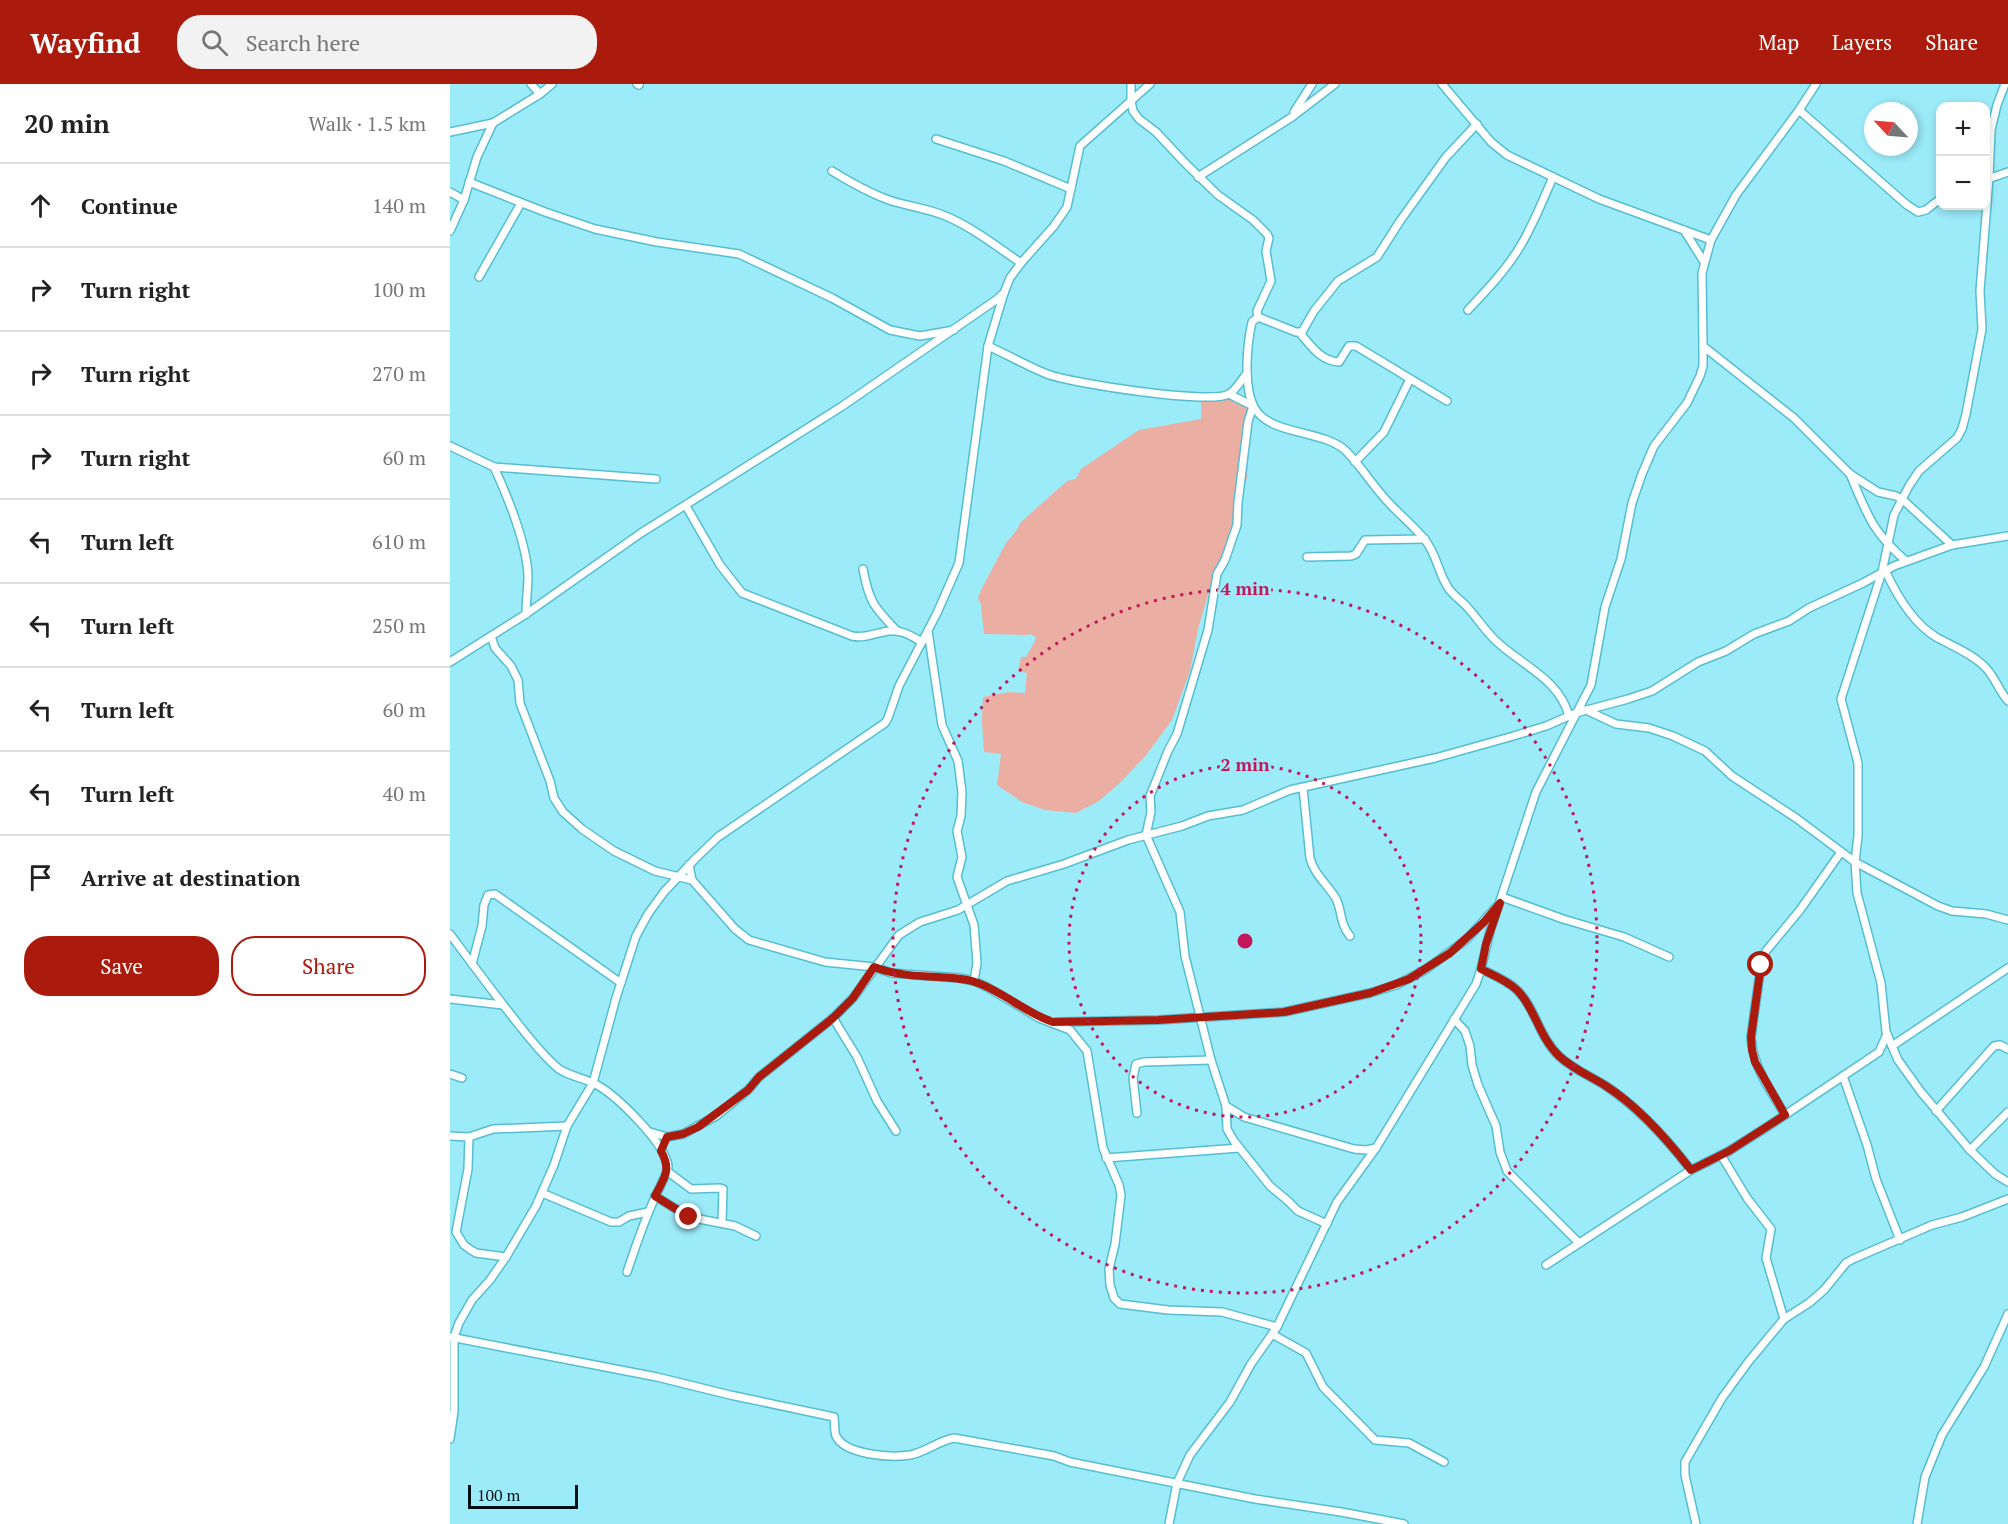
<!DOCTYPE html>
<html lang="en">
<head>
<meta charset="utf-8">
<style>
	body { margin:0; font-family:"PT Serif",serif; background:#f2f2f2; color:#222 }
	.controls { position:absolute; right:18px; top:18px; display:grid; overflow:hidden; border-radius:12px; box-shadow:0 3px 9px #0003 }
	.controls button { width:54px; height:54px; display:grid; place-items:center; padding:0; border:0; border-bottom:2px solid #e0e0e0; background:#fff; color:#222; font:30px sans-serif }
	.compass { position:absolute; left:1414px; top:18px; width:54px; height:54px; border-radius:50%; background:#fff; box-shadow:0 3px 9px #0003; rotate:296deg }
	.scale { position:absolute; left:18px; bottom:15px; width:110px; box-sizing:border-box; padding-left:6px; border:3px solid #001014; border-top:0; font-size:16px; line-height:21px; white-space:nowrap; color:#001014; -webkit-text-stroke:4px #9cebf9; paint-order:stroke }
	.stop { position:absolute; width:18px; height:18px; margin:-14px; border:4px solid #ab1b0d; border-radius:50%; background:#fff }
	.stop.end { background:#ab1b0d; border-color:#fff; box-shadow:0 2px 6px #0008 }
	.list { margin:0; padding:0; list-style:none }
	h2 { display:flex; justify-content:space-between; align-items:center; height:78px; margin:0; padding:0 24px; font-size:26px }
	h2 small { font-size:20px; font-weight:400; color:#767676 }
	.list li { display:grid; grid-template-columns:39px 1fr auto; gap:18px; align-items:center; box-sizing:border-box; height:84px; padding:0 24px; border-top:2px solid #e0e0e0 }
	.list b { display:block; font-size:22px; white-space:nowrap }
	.list em { font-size:20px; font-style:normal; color:#767676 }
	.actions { display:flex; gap:12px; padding:18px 24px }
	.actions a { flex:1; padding:14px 0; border:2px solid #ab1b0d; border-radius:24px; text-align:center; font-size:21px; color:#ab1b0d }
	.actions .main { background:#ab1b0d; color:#fff }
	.icon { flex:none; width:33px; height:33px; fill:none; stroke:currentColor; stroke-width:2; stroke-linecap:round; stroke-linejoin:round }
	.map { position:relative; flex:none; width:1558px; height:1440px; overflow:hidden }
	header { display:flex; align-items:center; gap:36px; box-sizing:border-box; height:84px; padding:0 30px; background:#ab1b0d; color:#fff }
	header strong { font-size:28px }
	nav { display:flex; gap:33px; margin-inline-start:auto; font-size:21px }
	.search { width:420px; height:54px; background:#f2f2f2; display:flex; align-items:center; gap:15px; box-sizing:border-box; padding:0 21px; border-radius:24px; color:#767676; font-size:22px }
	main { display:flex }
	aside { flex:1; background:#fff }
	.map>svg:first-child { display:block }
	.green { fill:#ebaea3 }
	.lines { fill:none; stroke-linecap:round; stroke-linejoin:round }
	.minor-casing { stroke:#55bed0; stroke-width:10 }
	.minor { stroke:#fff; stroke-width:7 }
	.route { stroke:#ab1b0d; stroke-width:8 }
	.ring { fill:none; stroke:#c2185b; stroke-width:3; stroke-dasharray:3 6 }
	.centre { fill:#c2185b; stroke:#9cebf9; stroke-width:3 }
	.ring-label { font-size:18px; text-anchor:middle; font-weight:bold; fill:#c2185b; stroke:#9cebf9; stroke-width:6; stroke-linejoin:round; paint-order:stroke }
</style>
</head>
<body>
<header>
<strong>Wayfind</strong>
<div class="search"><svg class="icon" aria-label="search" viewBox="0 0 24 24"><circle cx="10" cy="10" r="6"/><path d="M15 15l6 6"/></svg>Search here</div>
<nav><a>Map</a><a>Layers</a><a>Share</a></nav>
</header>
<main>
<aside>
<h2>20 min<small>Walk · 1.5 km</small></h2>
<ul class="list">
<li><svg class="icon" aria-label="ahead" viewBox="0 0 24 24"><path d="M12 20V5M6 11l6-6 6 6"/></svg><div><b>Continue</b></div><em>140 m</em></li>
<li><svg class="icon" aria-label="right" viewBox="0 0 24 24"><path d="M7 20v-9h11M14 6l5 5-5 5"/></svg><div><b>Turn right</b></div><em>100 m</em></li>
<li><svg class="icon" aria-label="right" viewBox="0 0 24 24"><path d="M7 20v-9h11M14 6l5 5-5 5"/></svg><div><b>Turn right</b></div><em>270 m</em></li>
<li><svg class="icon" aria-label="right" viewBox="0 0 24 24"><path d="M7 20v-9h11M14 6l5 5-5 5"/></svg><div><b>Turn right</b></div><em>60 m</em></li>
<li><svg class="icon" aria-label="left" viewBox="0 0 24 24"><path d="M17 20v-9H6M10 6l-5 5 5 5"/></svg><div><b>Turn left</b></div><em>610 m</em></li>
<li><svg class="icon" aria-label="left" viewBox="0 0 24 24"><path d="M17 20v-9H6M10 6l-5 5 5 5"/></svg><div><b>Turn left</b></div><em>250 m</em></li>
<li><svg class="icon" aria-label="left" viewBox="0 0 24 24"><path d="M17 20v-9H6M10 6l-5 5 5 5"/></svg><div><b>Turn left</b></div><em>60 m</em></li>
<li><svg class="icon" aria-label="left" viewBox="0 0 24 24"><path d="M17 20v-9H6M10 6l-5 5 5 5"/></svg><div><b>Turn left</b></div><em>40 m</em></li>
<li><svg class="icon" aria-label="arrive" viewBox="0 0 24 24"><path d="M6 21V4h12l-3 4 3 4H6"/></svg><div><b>Arrive at destination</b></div></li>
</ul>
<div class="actions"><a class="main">Save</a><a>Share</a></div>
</aside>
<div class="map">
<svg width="1558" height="1440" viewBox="0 0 1558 1440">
	<rect width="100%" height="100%" fill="#9cebf9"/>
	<!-- green -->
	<polygon class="green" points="774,314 795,319 800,322 797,394 786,426 778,462 760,504 748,545 740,587 722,636 697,670 672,697 649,717 626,729 595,726 572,718 547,701 551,670 534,668 532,638 533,613 559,608 575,609 577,589 568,587 571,573 576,573 586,555 585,552 580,550 577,551 534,550 531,521 528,514 531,506 556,459 566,447 571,438 617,397 626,395 631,385 689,346 751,335 751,316"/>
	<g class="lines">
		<!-- minor casing -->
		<g class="minor-casing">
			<g id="minor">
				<polyline points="81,0 90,10"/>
				<polyline points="187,0 189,1"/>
				<path d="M681,0v17l2,10 6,8 17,13 30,32 32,31 35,25 14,14 2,4 -3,13 5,30 -14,30 1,6 -6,5c-5,22 -9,64 2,85 15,29 69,22 92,44 16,16 28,37 44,53 11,12 25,23 35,36 12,14 13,34 24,49 5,7 13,12 19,19 9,10 17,22 26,31 26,26 65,39 75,77"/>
				<polyline points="992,0 1041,58 1057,71 1149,115 1261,156"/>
				<polyline points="1555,0 1547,21 1541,46 1539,94 1530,207 1532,245 1516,330 1512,345 1507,354 1469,387 1459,402 1444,431 1432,488 1391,615 1408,679 1408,752 1405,778 1407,809 1431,899 1436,948 1448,976 1471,1008 1520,1066 1545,1090 1558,1098"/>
				<polyline points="1349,26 1457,121 1468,128 1476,126 1490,115"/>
				<polyline points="844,28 862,0"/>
				<polyline points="0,48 43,39 90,10 102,0"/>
				<polyline points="486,55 554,77 621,105"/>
				<path d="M382,87c18,11 37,22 57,29 17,6 37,8 54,15 28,11 53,31 78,48"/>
				<polyline points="748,93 842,33 885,0"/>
				<polyline points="1538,95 1558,88"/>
				<polyline points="19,98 95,128 145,145 207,158 289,170 382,214 440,246 470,252 504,246"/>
				<polyline points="0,108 14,116"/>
				<polyline points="1234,146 1254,178"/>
				<polyline points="0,147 14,116 27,73 43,39"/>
				<polyline points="29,193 71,119"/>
				<path d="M1018,226c19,-20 39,-41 53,-65 13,-22 22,-45 32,-68"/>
				<polyline points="808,233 846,248 852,248 864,227 888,197 927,173 950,137 996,73 1027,40"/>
				<path d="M850,249c11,13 21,28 39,29l10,-16h7l91,55"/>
				<path d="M538,262c20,9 39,20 59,28 23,9 164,31 182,20 7,-4 13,-15 18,-21"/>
				<polyline points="1253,262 1344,334 1400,390 1428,408 1446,412 1453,416 1502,461"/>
				<polyline points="779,310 803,322 798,338 788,419 787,441 775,476 767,490 758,546 727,650 718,667 700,712 701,728 696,751 730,828 735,872 761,976 776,1022 777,1045 784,1057 820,1102 838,1117 848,1127 877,1140"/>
				<polyline points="0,362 44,383 206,395"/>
				<polyline points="905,378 934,348 960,295"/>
				<path d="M44,383c13,28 33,77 34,109 0,12 -2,25 -2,38"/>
				<path d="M1400,390c17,40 22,58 56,87"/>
				<path d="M236,422l34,59 22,28 110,43c14,3 24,-4 38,-5 11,-2 23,6 32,11"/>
				<polyline points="857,473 901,472 906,470 915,456 975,455"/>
				<path d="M413,485c6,33 11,38 34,62"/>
				<path d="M1435,486c11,24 28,53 51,67 16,9 35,16 48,29 11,10 14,24 24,35"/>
				<polyline points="478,547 492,641 508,677 512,708 511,732 507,747 512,773 507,793 524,841 527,879 524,897"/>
				<polyline points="41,552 45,564 61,582 68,596 70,619 100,697 104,714 113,728 132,745 164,767 205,787 242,796"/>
				<polyline points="0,578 76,530 191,449 391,323 546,216 554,209 560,194 571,179 604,142 617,123 630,62 700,0"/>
				<polyline points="1136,626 1166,640 1199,644 1223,652 1255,667 1282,692 1346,734 1405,778 1488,822 1502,827 1536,830 1558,836"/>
				<path d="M853,704l7,70c4,16 16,25 25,39 8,13 3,24 15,39"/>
				<polyline points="239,781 242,796 285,845 299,856 375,878 424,883 441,889 509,894 524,897 537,903 589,934 620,946 637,967 653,1064 669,1101 671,1111 665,1160 659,1185 660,1201 664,1214 670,1220 718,1226 772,1228 827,1243"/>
				<polyline points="1052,813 1113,835 1174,853 1219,873"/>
				<path d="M0,850c23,31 45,61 69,91 12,15 25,32 40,44 12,8 26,9 38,16 20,11 68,58 71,81 0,7 -6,15 -8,21 -14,27 -23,56 -33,85"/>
				<polyline points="22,880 32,842 34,821 38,811 45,810 171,899"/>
				<path d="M1031,885c12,6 27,12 36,21 18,17 22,47 42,66 14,13 31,20 47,30 33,22 61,53 85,84"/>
				<polyline points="0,915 53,921"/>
				<polyline points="383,934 407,973 427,1017 446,1047"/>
				<polyline points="1004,935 1015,947 1020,962 1022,981 1028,1001 1046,1042 1050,1068 1057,1087 1129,1159"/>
				<polyline points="606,938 708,936 834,928 920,909 946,901 975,886 1017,855 1046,823"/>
				<polyline points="1442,962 1558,884"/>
				<polyline points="0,990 12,994"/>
				<polyline points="1393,992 1417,1061 1426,1095 1450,1156"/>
				<polyline points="776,1022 794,1033 904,1065 916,1066 926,1064"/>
				<polyline points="1486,1027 1544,962 1550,961 1558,965"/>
				<polyline points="687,1029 683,994 686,980 694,978 761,976"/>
				<path d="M1335,1031c-15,-26 -32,-47 -34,-78l10,-72 5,-14 34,-41 41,-58"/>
				<polyline points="200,1048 217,1053 233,1050 266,1032 298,1006 309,993 383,934 403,914 449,851 470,838 508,826 557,797 614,780 678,756 732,742 758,732 793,726 840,706 985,674 1060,653 1096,642 1126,629 1178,615 1202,607 1248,578 1276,567 1304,550 1339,537 1359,524 1413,499 1444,482 1502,461 1558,452"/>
				<polyline points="0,1052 19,1053 43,1045 117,1042"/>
				<polyline points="19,1053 18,1085 6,1148 14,1161 21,1166 26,1169 56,1173"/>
				<polyline points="1520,1066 1558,1028"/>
				<polyline points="1271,1071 1297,1114 1321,1145 1316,1174 1334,1235"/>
				<polyline points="656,1074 789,1064"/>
				<polyline points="217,1087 241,1105 270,1104 273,1105 272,1138"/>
				<polyline points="92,1109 161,1138 169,1138 179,1132 198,1128"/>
				<polyline points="205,1112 239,1133 285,1142 306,1152"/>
				<polyline points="1096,1181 1241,1086 1279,1067 1320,1041 1429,968 1437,950"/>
				<polyline points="822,1250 856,1269 873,1303 925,1356 959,1359 994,1378"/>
				<path d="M0,1253l207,40 73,18 104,22c1,6 0,14 2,19 9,19 55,22 74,19 16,-3 28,-14 44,-17l100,18 16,6 185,37 86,13 63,12"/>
				<polyline points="0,1355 4,1327 4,1253 9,1239 22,1216 40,1196 56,1173 86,1122 104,1081 117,1042 143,999 166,914 186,852 198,830 214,808 245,775 268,753 435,639 438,634 449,602 487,529 509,479 538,262 554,209"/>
				<polyline points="719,1440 727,1399 740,1371 780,1318 801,1280 827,1243 887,1118 926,1064 1026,900 1031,885 1040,847 1086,708 1141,601 1155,523 1171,475 1182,419 1192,390 1204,362 1237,319 1250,292 1253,282 1253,262 1252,189 1261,156 1286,111 1349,26 1366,0"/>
				<polyline points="1246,1440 1235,1391 1235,1378 1272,1314 1299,1277 1334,1235 1359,1219 1374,1206 1396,1179 1403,1175 1482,1141 1512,1133 1558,1115"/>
				<polyline points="1467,1440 1475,1393 1492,1351 1534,1283 1558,1230"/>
			</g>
		</g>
		<!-- minor -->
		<use href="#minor" class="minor"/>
	</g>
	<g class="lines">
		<!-- route -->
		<path class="route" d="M239,1133l-34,-21c9,-18 17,-25 6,-45l6,-14 16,-3 15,-7 50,-37 11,-13 74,-59 20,-20 21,-31c21,8 42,9 64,10 12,1 25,1 37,5 28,9 50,31 78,40l105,-2 126,-8 86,-19 39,-14 41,-26 34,-31 16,-19 -14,41 -5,25c12,6 27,12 36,21 18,18 22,47 42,66 14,13 31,20 47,30 33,21 61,53 85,84l38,-19 56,-36 -30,-53 -3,-12 -1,-13 10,-72"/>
	</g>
	<!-- distance rings -->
	<g class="ring">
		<circle cx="795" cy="857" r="176"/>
		<circle cx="795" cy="857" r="352"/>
	</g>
	<circle cx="795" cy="857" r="9" class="centre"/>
	<g class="ring-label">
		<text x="795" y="511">4 min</text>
		<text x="795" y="687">2 min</text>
	</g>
</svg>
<div class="controls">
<button>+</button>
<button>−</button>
</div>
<svg class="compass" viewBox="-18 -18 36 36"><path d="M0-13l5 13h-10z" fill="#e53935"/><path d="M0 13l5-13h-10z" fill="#767676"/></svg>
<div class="scale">100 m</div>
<div class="stop" style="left:1311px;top:881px"></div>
<div class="stop end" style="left:239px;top:1133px"></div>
</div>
</main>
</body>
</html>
